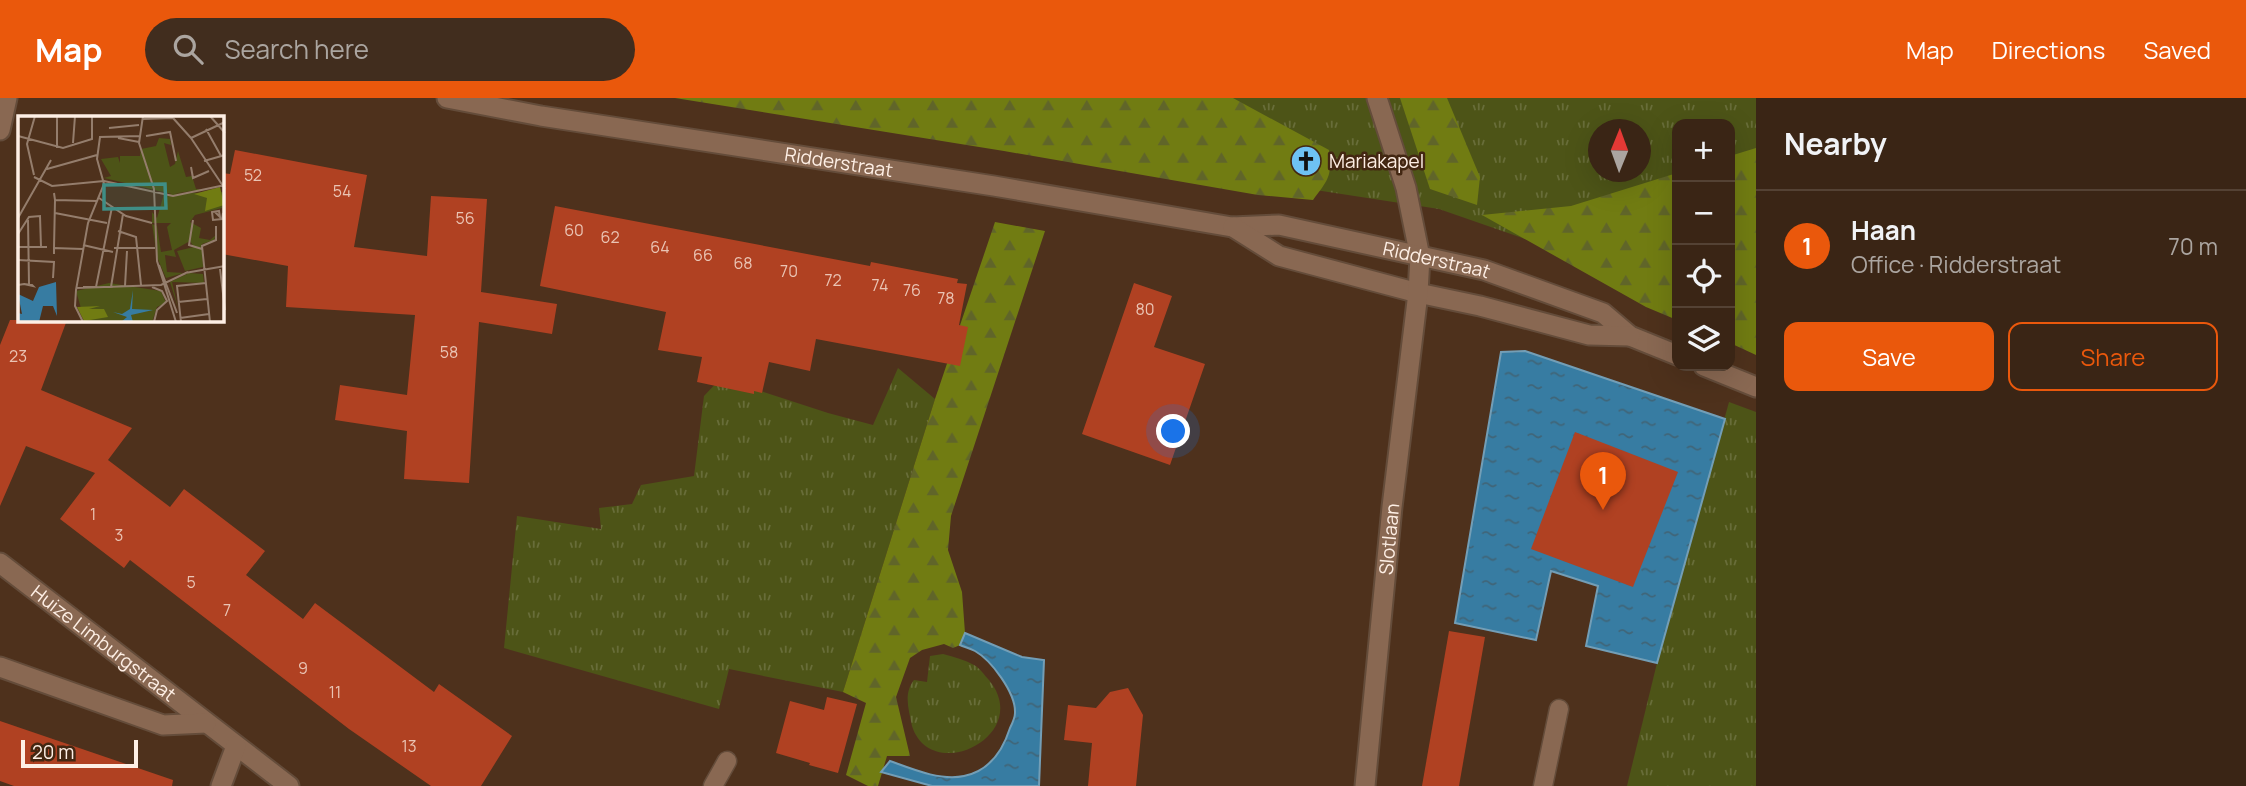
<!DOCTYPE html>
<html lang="en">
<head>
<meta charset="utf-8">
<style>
	body { margin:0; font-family:Manrope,sans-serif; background:#412d1e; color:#f1f3f6 }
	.controls { position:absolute; right:21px; top:21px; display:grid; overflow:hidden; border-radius:14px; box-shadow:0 7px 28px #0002 }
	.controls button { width:63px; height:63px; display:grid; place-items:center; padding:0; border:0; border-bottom:2px solid #544234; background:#3a2515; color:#f1f3f6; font:35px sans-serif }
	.compass { position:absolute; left:1588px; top:21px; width:63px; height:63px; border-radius:50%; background:#3a2515; box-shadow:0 7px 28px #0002; rotate:1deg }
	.scale { position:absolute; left:21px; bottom:18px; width:117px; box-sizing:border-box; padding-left:7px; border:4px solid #feefe5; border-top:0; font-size:19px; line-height:24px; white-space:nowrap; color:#feefe5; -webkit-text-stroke:5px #432712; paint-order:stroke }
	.you { position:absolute; left:1174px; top:334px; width:24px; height:24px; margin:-18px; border:5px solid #fff; border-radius:50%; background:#1a73e8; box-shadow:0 0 0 10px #1a73e833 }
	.badge { display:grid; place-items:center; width:46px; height:46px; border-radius:50%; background:#ea580c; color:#fff; font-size:23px; font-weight:700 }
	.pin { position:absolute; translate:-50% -58px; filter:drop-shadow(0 2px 4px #0008) }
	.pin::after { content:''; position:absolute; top:37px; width:24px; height:21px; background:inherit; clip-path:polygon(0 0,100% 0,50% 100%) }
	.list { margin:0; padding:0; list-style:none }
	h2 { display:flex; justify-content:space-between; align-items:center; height:91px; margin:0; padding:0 28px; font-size:30px }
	h2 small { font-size:23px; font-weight:400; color:#aba5a0 }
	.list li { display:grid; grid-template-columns:46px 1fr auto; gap:21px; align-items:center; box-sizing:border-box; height:112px; padding:0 28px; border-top:2px solid #544234 }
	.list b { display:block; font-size:26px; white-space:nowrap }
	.list p { margin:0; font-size:23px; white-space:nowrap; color:#aba5a0 }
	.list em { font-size:23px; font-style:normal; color:#aba5a0 }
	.actions { display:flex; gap:14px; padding:21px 28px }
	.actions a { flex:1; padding:16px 0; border:2px solid #ea580c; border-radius:14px; text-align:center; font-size:24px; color:#ea580c }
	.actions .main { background:#ea580c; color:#fff }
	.icon { flex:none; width:38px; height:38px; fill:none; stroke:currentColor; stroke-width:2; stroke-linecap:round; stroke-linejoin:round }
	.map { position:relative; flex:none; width:1756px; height:688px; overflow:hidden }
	header { display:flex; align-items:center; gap:42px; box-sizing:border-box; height:98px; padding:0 35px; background:#ea580c; color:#fff }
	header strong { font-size:33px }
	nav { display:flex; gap:38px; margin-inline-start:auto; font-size:24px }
	.search { width:490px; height:63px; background:#412d1e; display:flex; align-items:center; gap:18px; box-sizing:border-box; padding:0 24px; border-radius:38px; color:#aba5a0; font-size:26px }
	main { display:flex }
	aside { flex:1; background:#3a2515 }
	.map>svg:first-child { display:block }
	.grass { fill:url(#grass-tufts); fill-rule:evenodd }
	.forest { fill:url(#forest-firs) }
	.water { fill:url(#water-ripples); stroke:#739eb6; stroke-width:2 }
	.building { fill:#b04122 }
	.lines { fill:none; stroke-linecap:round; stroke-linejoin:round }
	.service-casing { stroke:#644c3a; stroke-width:21 }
	.minor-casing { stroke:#644c3a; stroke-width:23 }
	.tertiary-casing { stroke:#644c3a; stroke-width:23 }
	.service { stroke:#896852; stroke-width:18 }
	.minor { stroke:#896852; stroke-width:19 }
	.tertiary { stroke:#896852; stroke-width:19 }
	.labels { text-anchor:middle; stroke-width:5; stroke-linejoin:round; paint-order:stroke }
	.number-label { font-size:16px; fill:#eac4b4 }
	.poi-label { font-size:19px; fill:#feefe5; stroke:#432712; text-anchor:start }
	.street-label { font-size:19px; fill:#feefe5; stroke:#432712 }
	.inset-road { fill:none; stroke:#947d6c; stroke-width:2 }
	.view { fill:#3f8e86; fill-opacity:0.15; stroke:#3f8e86; stroke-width:3.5 }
	.inset-edge { fill:none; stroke:#feefe5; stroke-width:3.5 }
</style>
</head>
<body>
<header>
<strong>Map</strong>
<div class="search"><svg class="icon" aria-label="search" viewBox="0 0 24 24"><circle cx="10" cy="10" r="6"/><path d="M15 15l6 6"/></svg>Search here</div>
<nav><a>Map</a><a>Directions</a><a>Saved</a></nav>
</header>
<main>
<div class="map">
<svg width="1756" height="688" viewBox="0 0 1756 688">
	<defs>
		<pattern id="grass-tufts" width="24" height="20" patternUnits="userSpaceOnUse" patternTransform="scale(1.75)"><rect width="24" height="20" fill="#4d5417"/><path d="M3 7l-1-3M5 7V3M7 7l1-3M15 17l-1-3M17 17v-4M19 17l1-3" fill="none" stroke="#686d39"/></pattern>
		<pattern id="forest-firs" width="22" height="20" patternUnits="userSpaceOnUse" patternTransform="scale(1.75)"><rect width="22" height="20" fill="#717c12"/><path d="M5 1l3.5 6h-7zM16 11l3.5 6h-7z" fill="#606529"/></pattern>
		<pattern id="water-ripples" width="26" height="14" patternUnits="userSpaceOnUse" patternTransform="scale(1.75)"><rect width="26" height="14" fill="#377ca2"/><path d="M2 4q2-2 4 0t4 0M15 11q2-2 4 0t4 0" fill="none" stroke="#406578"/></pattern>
	</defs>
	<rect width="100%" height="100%" fill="#4e311c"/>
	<!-- grass -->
	<g class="grass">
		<path d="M716,0h1040v221l-26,-9v-186h-53v168l-238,-83zM1598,32h42v42h-42z"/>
		<polygon points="898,270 935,301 843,594 729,571 719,611 504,550 517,418 601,431 599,410 632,406 641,387 694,378 704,298 721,280 828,315 873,327"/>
		<polygon points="1729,304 1756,314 1756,688 1627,688 1657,565"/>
		<path d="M943,556c11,3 22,6 31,11 6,3 10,10 15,15 45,55 -58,106 -77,46 -3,-16 -9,-32 2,-46l13,2 3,-26z"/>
	</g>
	<!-- forest -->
	<g class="forest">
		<path d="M675,0h558l96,52c3,26 0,29 -16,50l-55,-5 -254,-44z"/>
		<polygon points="1400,0 1447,0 1480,79 1477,107 1430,91"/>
		<polygon points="1756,50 1756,257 1730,245 1730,58"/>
		<polygon points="1677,75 1677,222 1646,209 1482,117 1571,108"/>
		<polygon points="995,124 1045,133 951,418 948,452 962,494 965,535 960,547 953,550 944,546 922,552 910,560 896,599 910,658 887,658 878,688 868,688 846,677 866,605 843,594 935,301"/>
	</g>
	<!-- water -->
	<g class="water">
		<polygon points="1525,253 1725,321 1657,565 1586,548 1598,488 1551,473 1536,542 1455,525 1501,254"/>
		<path d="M965,535l57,24 22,3 -5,126h-107l-51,-14 9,-11c22,8 50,20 74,15 25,-5 39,-26 46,-48 2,-4 5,-11 5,-15 1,-20 -24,-53 -40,-62 -5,-3 -11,-4 -15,-6z"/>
	</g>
	<!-- building -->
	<g class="building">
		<polygon points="235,52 367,77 354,149 427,158 431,98 487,101 481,194 557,206 552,236 479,224 469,385 404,381 407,333 335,322 340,287 407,297 415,217 286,209 288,168 222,156 222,75 230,76"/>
		<polygon points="555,108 870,168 871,164 958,181 957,185 967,186 959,227 968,229 960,268 816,241 810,273 769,264 762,295 754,293 754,296 697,284 702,259 658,252 666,214 540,188"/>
		<polygon points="1134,185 1172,198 1154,249 1205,266 1170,367 1082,336"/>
		<polygon points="10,222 67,222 41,292 132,330 108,362 170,409 184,391 265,453 246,477 303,521 315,505 434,594 439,586 512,638 481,688 431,688 349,631 130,462 124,470 60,421 95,375 26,348 0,408 0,247"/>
		<polygon points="1575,334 1678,374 1633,489 1531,451"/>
		<polygon points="1449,533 1485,539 1459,688 1422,688"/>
		<polygon points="1128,590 1143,617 1136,688 1088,688 1092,645 1064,642 1068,607 1096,610 1110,594"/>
		<polygon points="827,599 857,606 838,675 809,667 810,665 776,655 790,603 824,612"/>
		<polygon points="0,623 173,682 172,688 14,688 0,683"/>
	</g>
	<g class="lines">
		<!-- service casing -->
		<g class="service-casing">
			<g id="service">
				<polyline points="713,688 727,663"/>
				<polyline points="1543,688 1559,611"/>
			</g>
		</g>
		<!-- minor casing -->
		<g class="minor-casing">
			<g id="minor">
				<polyline points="1377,0 1406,90 1420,159"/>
				<polyline points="0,32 7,0"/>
				<path id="s1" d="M0,465l289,223"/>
				<polyline points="0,569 163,627 206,625"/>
				<polyline points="221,688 236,648"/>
			</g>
		</g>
		<!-- tertiary casing -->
		<g class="tertiary-casing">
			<g id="tertiary">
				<path id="s2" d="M447,0l94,18 453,70 238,41 47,-2 205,45 119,43 27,23 47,19"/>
				<polyline points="1233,129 1279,158 1418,195 1480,208 1589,237 1630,238"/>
				<polyline points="1704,268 1756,289"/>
				<path id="s3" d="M1365,688l27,-279 26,-214 2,-36"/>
			</g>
		</g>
		<!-- service -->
		<use href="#service" class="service"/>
		<!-- minor -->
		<use href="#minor" class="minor"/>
		<!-- tertiary -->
		<use href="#tertiary" class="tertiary"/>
	</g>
	<!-- icons -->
	<defs>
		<g id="church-disc" transform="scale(1.575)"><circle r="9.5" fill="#6ec2f3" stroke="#432712"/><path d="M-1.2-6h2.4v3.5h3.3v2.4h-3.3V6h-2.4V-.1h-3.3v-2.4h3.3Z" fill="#111"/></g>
	</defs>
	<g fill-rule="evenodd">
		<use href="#church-disc" x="1306" y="63"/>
	</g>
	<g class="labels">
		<!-- number labels -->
		<g class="number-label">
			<text x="253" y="83">52</text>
			<text x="342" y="99">54</text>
			<text x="465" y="126">56</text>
			<text x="574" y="138">60</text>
			<text x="610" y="145">62</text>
			<text x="660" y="155">64</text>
			<text x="703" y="163">66</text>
			<text x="743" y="171">68</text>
			<text x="789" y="179">70</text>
			<text x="833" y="188">72</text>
			<text x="880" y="193">74</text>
			<text x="912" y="198">76</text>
			<text x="946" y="206">78</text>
			<text x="1145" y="217">80</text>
			<text x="449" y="260">58</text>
			<text x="18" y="264">23</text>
			<text x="93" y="422">1</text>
			<text x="119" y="443">3</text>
			<text x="191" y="490">5</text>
			<text x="227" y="518">7</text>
			<text x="303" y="576">9</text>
			<text x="335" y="600">11</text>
			<text x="409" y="654">13</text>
		</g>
		<!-- poi labels -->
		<g class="poi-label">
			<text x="1329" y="70">Mariakapel</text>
		</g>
		<!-- street labels -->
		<g class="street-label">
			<text dy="7" stroke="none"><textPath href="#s2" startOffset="397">Ridderstraat</textPath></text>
			<text dy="7" stroke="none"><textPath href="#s2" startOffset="1004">Ridderstraat</textPath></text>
			<text dy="7" stroke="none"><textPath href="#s3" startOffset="248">Slotlaan</textPath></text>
			<text dy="7" stroke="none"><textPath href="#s1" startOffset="131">Huize Limburgstraat</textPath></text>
		</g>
	</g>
	<!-- overview -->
	<g transform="translate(18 18)">
		<rect width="206" height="206" fill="#4e311c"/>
		<path d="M141,22l11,1 1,6 -7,-2 6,24 5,-3 3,-13 8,26 6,-1 4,13h8l-32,5 -68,-16 7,-2 -13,-22 3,5 17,-2 2,6v-7h20l1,-7 15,-3zM206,76l-2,16 -27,7 -5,7 11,6 -2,10 11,2 6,-5 -2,5 -12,4 1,23 -18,4 -8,-20 17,-4 -4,-6 -16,9 2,7 -11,-2 2,17 17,1 -18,5 -9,-21 -5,-33 5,2 4,26 11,-2 -5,-23 4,-4h-19v-11l5,6 7,-24zM171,157l14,1 1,9 -32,-1 6,26 -8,-26zM91,167l52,8 5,12 -9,4 -5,15h-67l-9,-31z" fill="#4d5417"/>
		<path d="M202,71l4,18 -19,6 2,-13 -13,-4zM82,190l-11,3h15l4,8 -24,4 -7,-14z" fill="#717c12"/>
		<path d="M38,166l1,34 -4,-10h-10l-4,16h-21v-9l4,1 -4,-20 15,7 6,-14zM115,174l-1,19 21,1 -22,5 2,7h-12l6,-5 -14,-5 9,2 8,-5z" fill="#377ca2"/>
		<path class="inset-road" d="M39,0v32M125,0l-4,27 15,46 3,72 19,61M192,0l15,17M155,2l18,20M125,3l30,-1M91,12l30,-3M188,13l15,27M0,20l45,12 29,-9v-23M128,20l24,-4 6,29M100,22l21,4M173,22l34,51M173,22l34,-16M55,27l2,-27M186,45l21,-6M173,51l2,11 16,-7M29,53l50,-14M16,59l-7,-31 8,-28M16,61l18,9 52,-5 69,15 52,-11M36,77l1,7 42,1M81,82l27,18 26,7M197,96l5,5 -1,-6 -7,1 1,8 9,-1 1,-6M37,97l52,10M105,98l-12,73 14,-1 2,-35M0,102l33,-58M10,104l1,64M175,104l-4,25 13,4M100,115l18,6 5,48M0,118l11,-17 11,-1 1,31M65,129l30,7M0,131h29M36,132l1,-48M96,132h41M36,138v-6l29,1M0,144l36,2 -1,16M141,149l18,48M202,153l5,41M167,157l40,-7M0,169l6,-1 8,1 1,1 -9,-2M65,171h13l16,-80M134,171l10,4 5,10 -10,9 -3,12M58,172l85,-3 27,-13M160,186l29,-3M162,202l29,-4M65,206l-8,-16 1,-16 12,-67 16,-39 -7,-25 3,-22 40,-1M163,206l-4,-36 29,-3M192,206l-8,-76 14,-6v-14"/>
		<path class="view" d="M147,68l1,24 -62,1v-24z"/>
		<rect width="206" height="206" class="inset-edge"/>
	</g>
</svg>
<div class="controls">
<button>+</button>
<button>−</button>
<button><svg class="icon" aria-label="locate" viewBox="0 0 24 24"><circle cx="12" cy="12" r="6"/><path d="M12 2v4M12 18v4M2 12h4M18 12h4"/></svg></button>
<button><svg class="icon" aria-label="layers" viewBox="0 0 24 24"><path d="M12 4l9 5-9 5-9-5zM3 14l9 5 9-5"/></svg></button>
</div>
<svg class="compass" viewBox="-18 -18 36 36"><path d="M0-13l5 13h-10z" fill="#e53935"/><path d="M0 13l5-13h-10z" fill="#aba5a0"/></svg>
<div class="scale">20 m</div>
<div class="you"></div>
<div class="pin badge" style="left:1603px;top:412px">1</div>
</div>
<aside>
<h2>Nearby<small></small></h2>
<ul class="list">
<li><span class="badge">1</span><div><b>Haan</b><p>Office · Ridderstraat</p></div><em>70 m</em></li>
</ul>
<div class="actions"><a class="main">Save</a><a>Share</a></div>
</aside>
</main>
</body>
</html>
